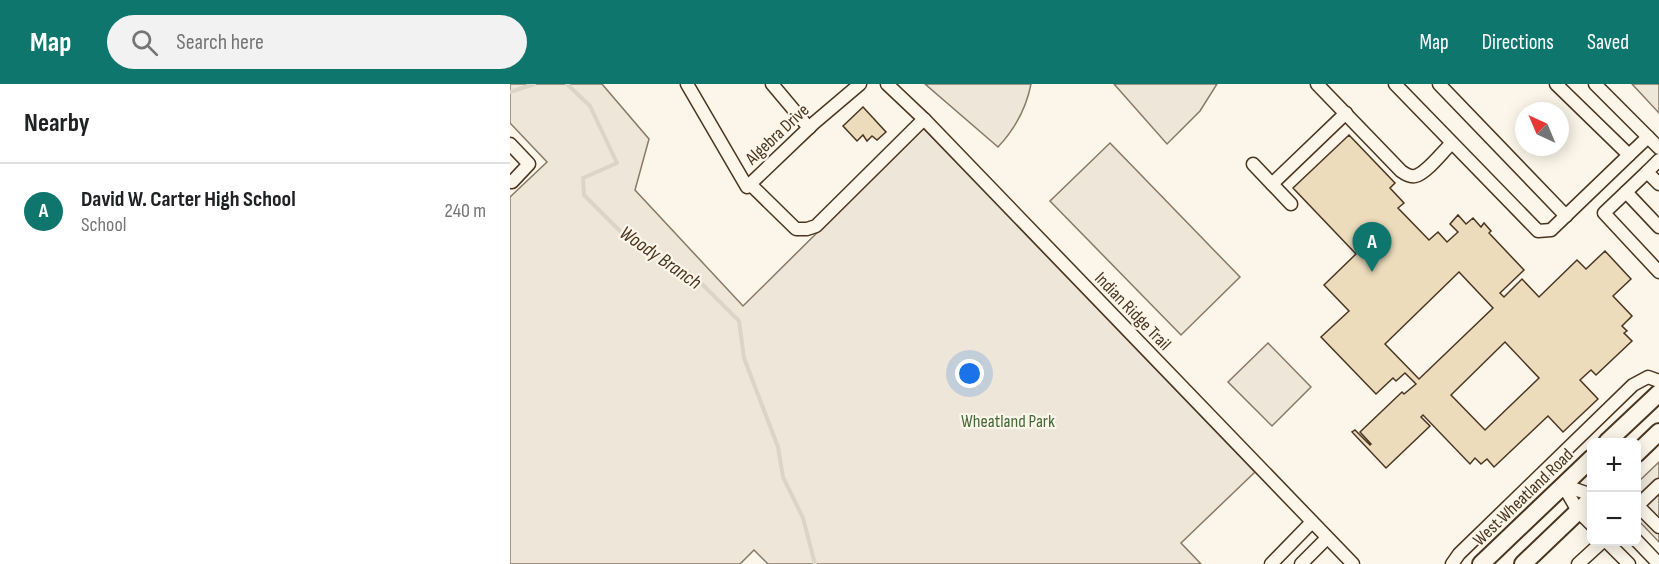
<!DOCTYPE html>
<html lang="en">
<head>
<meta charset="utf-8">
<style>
	body { margin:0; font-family:"Sofia Sans Condensed",sans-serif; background:#f2f2f2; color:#202124 }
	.controls { position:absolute; right:18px; bottom:18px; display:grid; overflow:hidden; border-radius:9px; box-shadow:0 3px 15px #0003 }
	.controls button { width:54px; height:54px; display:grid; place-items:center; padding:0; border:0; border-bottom:2px solid #e0e0e0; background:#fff; color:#202124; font:30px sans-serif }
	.compass { position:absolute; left:1005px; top:18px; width:54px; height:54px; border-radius:50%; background:#fff; box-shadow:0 3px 15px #0003; rotate:316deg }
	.you { position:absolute; left:460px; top:290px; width:21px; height:21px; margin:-15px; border:4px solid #fff; border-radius:50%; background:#1a73e8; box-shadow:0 0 0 9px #1a73e833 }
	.badge { display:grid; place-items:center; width:39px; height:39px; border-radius:50%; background:#0f766e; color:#fff; font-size:20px; font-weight:700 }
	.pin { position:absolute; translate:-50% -50px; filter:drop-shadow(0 2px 3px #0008) }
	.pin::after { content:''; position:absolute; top:32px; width:21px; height:18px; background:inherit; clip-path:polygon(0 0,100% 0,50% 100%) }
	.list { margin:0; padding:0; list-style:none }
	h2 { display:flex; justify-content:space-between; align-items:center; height:78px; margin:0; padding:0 24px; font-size:26px }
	h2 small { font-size:20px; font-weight:400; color:#757577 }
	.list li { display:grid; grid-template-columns:39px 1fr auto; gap:18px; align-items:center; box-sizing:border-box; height:96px; padding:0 24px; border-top:2px solid #e0e0e0 }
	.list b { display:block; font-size:22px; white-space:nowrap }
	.list p { margin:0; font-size:20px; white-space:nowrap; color:#757577 }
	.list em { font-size:20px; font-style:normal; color:#757577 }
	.icon { flex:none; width:33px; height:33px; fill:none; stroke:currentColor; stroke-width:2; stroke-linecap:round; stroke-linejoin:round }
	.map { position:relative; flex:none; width:1149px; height:480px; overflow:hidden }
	header { display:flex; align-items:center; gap:36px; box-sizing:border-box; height:84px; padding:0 30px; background:#0f766e; color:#fff }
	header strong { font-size:28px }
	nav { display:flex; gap:33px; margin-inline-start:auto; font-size:21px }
	.search { width:420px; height:54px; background:#f2f2f2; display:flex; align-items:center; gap:15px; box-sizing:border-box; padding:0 21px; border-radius:33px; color:#757577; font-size:22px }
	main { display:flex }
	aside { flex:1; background:#fff }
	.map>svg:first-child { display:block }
	.green { fill:#ede6d9; stroke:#887966; stroke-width:1.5 }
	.parking { fill:#ede7d9; stroke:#887966; stroke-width:1.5 }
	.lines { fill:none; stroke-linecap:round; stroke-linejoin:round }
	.stream { stroke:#dcd4c6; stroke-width:4 }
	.building { fill:#ecdcbc; stroke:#4a3520; stroke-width:1.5; fill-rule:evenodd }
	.minor-casing { stroke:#4a3520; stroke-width:15 }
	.major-casing { stroke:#4a3520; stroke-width:20 }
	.minor { stroke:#fbf6e9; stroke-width:12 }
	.major { stroke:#fbf6e9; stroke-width:16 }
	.labels { text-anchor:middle; stroke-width:4.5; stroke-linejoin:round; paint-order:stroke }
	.street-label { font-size:18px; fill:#4a3520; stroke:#fbf6e9 }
	.park-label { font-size:18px; fill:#436837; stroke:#fbf6e9 }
	.water-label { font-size:20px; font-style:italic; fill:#4a3520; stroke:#fbf6e9 }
</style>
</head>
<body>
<header>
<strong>Map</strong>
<div class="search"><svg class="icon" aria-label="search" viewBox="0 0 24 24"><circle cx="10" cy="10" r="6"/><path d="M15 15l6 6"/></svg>Search here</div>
<nav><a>Map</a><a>Directions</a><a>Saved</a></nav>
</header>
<main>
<aside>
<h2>Nearby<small></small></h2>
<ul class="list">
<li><span class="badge">A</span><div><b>David W. Carter High School</b><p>School</p></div><em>240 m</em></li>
</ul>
</aside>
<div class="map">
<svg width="1149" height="480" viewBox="0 0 1149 480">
	<rect width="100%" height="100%" fill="#fbf6e9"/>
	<!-- green -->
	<g class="green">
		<polygon points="0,0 92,0 139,55 125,106 233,222 413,44 745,388 671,459 691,480 258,480 244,466 230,480 0,480 0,113 37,78 0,39"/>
		<path d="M415,0h106c-5,25 -15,44 -33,63z"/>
		<polygon points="604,0 707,0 690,27 657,60"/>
		<polygon points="1122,0 1149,0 1149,29"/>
		<polygon points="600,59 730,193 671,251 540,117"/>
		<polygon points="758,259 801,303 762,342 718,298"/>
	</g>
	<!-- parking -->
	<polygon class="parking" points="1149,378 1149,458 1127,435 1127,399"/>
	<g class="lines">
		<!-- stream -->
		<g class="stream">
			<polyline points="57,0 80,22 107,79 73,94 74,111 114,151 184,192 229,237 234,274 268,363 273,393 293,434 305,480"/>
			<polyline points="0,8 24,0"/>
		</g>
	</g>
	<!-- building -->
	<g class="building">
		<polygon points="353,23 376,48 367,56 362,52 357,57 353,51 347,57 333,42"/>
		<path d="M839,51l46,48 -5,5 14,15 -6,5 31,32 9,-8 9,10 11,-10 -8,-8 8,-9 8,9 7,-6 8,9 3,-4 7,8 -2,2 35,37 -24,23 4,4 18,-18 17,18 38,-37 9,9 19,-18 26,28 -18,17 19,20 -10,10 5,5 -3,2 8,8 -36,34 -5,-5 -11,10 18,19 -35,33 -15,-16 -54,51 -7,-8 -6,5 -6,-6 -5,6 -47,-49 -2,2 9,9 -44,42 -34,-36 3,-2 15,15 1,-1 -11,-12 42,-40 2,2 12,-10 -11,-11 -9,8 -3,-3 -17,16 -55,-57 28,-26 -25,-26 32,-31 -63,-66zM949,188l34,36 -74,71 -34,-35zM995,258l34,36 -54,52 -34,-35z"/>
	</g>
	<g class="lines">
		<!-- minor casing -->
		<g class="minor-casing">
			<g id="minor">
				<polyline points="177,0 237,103 304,39 350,0"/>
				<polyline points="262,0 299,44"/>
				<polyline points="377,0 414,35 843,480"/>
				<path d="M807,0l84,87c4,3 9,6 14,5 11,-2 28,-25 37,-33"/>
				<polyline points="885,0 1028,147 1041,146 1119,71"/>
				<polyline points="929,0 1056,132"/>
				<polyline points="1046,0 1119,71 1138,53"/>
				<polyline points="1085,0 1149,64"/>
				<polyline points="0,60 19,80 2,98"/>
				<polyline points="1149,76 1137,88 1149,100"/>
				<polyline points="743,80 781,120"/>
				<polyline points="1137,88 1094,129 1149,188"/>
				<polyline points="240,100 286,145 297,145 306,142 414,35"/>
				<polyline points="762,100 836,29"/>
				<polyline points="1116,108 1149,143"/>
				<polyline points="1053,401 1068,427 1082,441"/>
				<polyline points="1053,401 1082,411"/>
				<polyline points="1128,422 1149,443"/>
				<polyline points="1126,423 1149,401"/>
				<polyline points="1126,456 1149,480"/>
				<polyline points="1097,458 1119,480"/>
				<polyline points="761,480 802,438"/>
				<polyline points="791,480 817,454"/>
				<polyline points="942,480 949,470 1123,301 1138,293 1149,297"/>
				<polyline points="1068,480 1092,458"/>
			</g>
		</g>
		<!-- major casing -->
		<g class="major-casing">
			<g id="major">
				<polyline points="1097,358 1149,309"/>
				<polyline points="1126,370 1149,348"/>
				<polyline points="971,480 1082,374"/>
				<polyline points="1013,480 1082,414"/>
			</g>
		</g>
		<!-- minor -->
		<use href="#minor" class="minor"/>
		<!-- major -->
		<use href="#major" class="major"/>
	</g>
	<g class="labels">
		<!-- street labels -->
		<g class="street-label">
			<text transform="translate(267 50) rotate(-43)" y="6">Algebra Drive</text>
			<text transform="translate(623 227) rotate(46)" y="6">Indian Ridge Trail</text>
			<text transform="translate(1013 413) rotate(-44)" y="6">West Wheatland Road</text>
		</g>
		<!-- park labels -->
		<g class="park-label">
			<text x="498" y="343">Wheatland Park</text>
		</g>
		<!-- water labels -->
		<g class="water-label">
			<text transform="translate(151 173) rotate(35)" y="7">Woody Branch</text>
		</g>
	</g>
</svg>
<div class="controls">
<button>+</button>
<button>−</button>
</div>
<svg class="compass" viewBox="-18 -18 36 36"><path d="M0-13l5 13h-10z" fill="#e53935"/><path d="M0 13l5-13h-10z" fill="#757577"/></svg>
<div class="you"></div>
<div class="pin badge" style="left:862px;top:188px">A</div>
</div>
</main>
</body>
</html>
